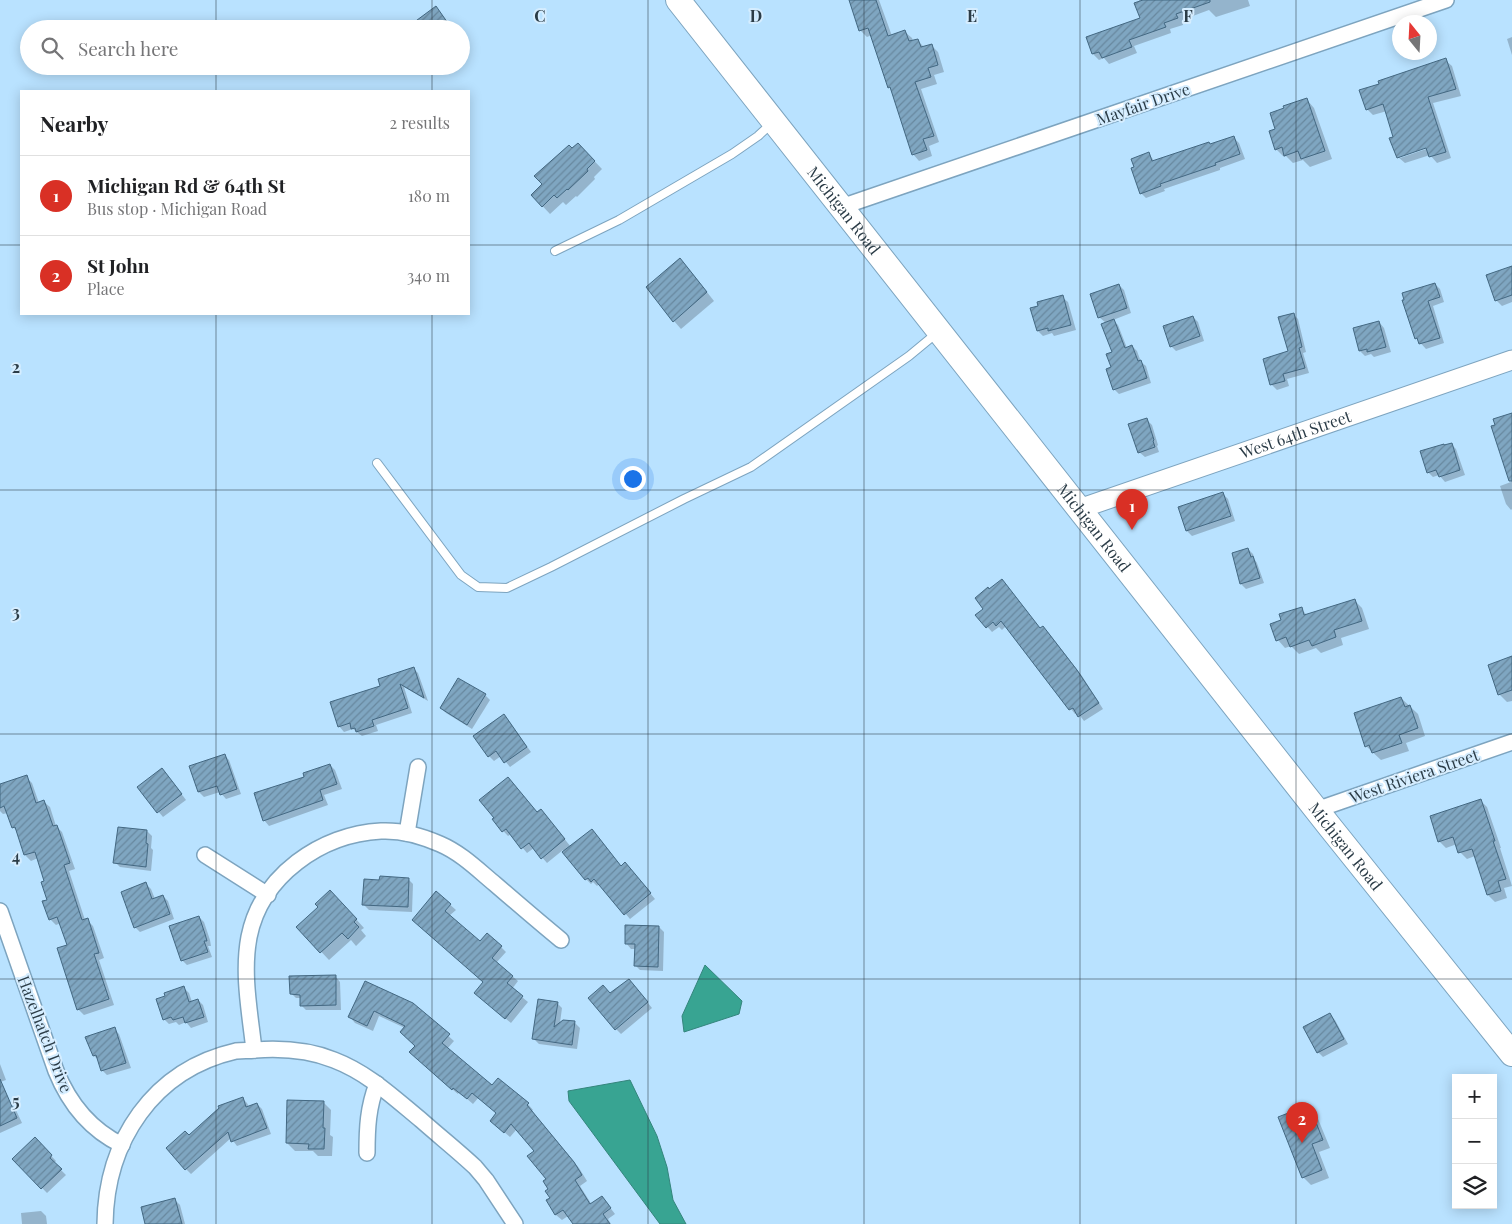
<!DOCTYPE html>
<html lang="en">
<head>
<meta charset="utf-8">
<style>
	body { margin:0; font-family:"Playfair Display",serif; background:#f6f6f6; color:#202124 }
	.controls { position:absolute; right:15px; bottom:15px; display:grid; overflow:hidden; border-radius:0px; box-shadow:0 2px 12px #0003 }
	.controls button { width:45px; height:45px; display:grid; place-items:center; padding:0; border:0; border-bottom:1px solid #e0e0e0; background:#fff; color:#202124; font:25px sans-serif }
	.compass { position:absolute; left:1392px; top:15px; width:45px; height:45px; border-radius:50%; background:#fff; box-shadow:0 2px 12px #0003; rotate:342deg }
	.you { position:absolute; left:632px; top:478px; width:18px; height:18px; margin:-12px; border:4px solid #fff; border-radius:50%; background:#1a73e8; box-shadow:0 0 0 8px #1a73e833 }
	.badge { display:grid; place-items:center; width:32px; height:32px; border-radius:50%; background:#d93025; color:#fff; font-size:16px; font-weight:700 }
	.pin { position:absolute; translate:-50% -41px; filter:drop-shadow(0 1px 2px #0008) }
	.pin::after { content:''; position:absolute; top:26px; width:18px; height:15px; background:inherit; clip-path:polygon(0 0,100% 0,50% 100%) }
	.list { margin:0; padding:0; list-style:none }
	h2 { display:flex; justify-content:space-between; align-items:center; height:65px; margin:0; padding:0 20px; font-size:21px }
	h2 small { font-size:16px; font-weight:400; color:#757577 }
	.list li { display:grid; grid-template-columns:32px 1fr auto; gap:15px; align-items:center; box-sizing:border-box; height:80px; padding:0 20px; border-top:1px solid #e0e0e0 }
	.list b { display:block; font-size:19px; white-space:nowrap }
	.list p { margin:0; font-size:16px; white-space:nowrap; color:#757577 }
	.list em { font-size:16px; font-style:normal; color:#757577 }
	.icon { flex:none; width:28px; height:28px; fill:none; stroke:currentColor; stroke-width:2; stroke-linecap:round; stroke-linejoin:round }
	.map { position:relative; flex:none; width:1512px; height:1224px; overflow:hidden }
	.search { position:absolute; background:#fff; box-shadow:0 2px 12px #0003; left:20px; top:20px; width:450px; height:55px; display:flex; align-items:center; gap:12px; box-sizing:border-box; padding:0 18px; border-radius:28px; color:#757577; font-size:19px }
	.panel { position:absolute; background:#fff; box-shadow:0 2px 12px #0003; left:20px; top:90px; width:450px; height:225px; border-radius:0px }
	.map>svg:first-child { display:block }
	.water { fill:#38a492; stroke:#34857c }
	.shadow { fill:#0003; fill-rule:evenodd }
	.building { fill:url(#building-hatch); stroke:#436882 }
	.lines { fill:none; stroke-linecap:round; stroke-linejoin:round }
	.service-casing { stroke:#7da4bf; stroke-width:10 }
	.minor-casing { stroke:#7da4bf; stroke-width:18 }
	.tertiary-casing { stroke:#7da4bf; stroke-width:21 }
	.primary-casing { stroke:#7da4bf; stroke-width:26 }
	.service { stroke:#fff; stroke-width:8 }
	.minor { stroke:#fff; stroke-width:15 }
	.tertiary { stroke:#fff; stroke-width:19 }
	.primary { stroke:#fff; stroke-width:24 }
	.grid { fill:none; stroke:#2b3c47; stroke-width:1; stroke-opacity:0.55 }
	.labels { text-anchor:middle; stroke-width:4; stroke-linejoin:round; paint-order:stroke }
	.street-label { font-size:16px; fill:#2b3c47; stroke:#d5edff }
	.grid-label { font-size:16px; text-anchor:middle; font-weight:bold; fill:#2b3c47; stroke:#d5edff; stroke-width:4; stroke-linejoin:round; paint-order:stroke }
</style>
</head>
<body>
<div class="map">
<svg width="1512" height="1224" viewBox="0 0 1512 1224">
	<defs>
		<pattern id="building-hatch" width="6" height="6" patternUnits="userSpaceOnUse" patternTransform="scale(1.25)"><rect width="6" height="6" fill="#7fa6c1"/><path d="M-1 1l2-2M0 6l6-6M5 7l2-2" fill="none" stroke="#68889f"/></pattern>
	</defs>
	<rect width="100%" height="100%" fill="#b9e2ff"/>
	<!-- water -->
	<g class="water">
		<polygon points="705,965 742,1001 739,1014 684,1032 682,1016"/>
		<polygon points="630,1080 657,1136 667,1167 673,1200 686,1224 660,1224 569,1101 568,1091"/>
	</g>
	<!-- shadow -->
	<g class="shadow">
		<polygon points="854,0 879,0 892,36 905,32 912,38 913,41 917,40 924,47 931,45 938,52 944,72 934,75 937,84 921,89 939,142 929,146 932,156 919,161 913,154 893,90 889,87 872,35 867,37 860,30"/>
		<polygon points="1139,0 1248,0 1250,6 1216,17 1209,10 1182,20 1183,25 1170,29 1171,33 1134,46 1137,53 1109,64 1104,58 1099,60 1093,54 1141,19"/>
		<polygon points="1512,37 1512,55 1507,39"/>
		<path d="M1445,60l7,6 9,30 -28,7 18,55 -14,5 -7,-8 -25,8 -7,-6 -3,-19 -8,-27 -14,4 -6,-6zM1431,145l1,2 -32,11v-2z"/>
		<polygon points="1307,100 1314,108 1332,159 1310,167 1303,160 1293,163 1286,156 1284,157 1276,149 1277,130"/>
		<polygon points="1234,138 1239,143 1245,159 1220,168 1220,170 1164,189 1165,191 1146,198 1141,193 1135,168 1149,154 1155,162"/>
		<polygon points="578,144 602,169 594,177 595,179 577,197 576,196 566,205 563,202 550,214 532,195"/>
		<polygon points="1512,267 1512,302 1502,306 1496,300"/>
		<polygon points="688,268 714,301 681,329 674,321"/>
		<polygon points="1435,284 1440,289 1444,302 1433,306 1444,343 1426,349 1416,338 1404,301"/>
		<polygon points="1119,285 1124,290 1131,313 1113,320 1118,325 1127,348 1132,346 1137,351 1141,362 1146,366 1151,383 1119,394 1114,389 1112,368 1113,353 1106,323 1099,317"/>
		<polygon points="1062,297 1068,302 1076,330 1054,336 1052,333 1043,336 1038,331"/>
		<polygon points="1293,314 1298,319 1306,352 1303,353 1309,373 1287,379 1289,386 1277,390 1272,385 1264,360 1289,352"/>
		<polygon points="1193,317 1198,322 1204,341 1176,351 1171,346"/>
		<polygon points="1379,322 1384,328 1391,352 1374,357 1371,354 1365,356 1360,351"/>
		<polygon points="1512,415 1512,509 1511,510 1506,504 1500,486 1511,482 1492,427"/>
		<polygon points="1147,420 1152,425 1158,445 1157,446 1159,452 1145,457 1139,452"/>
		<polygon points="1451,444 1456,449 1465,475 1445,482 1439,475 1433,477 1428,472"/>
		<polygon points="1223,494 1228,499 1235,521 1192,536 1187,531 1180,508"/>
		<polygon points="1248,549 1253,554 1255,560 1257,563 1264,583 1246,589 1241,584"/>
		<polygon points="1354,600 1362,608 1369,629 1341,638 1343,645 1321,653 1316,648 1299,654 1291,646 1285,648 1278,640 1282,621 1301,609 1307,615"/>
		<polygon points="977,615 1048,632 1082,676 1103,709 1084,721 1078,713 1075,714 1006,626 1002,630 999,627 992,632"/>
		<polygon points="1512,658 1512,701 1507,702 1499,694"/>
		<polygon points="413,668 418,673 428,701 404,687 412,713 376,725 378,731 362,736 353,729 344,732 339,726 382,687"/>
		<polygon points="485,695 490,700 472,729 446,713 441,708"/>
		<polygon points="1401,698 1418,714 1425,736 1406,743 1409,751 1381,760 1366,746"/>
		<polygon points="508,720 531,752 510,767 501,756 494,761 489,756"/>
		<polygon points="224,755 229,760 241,794 226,799 220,792 204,797 199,792 191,766"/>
		<polygon points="330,765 335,770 342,789 324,795 328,805 269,826 264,820 306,777"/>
		<polygon points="167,775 186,800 163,817 139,788"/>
		<polygon points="26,777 32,783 39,803 44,802 50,807 56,826 62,832 75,869 69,871 85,920 87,920 93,926 104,958 99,960 114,1005 84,1015 78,1009 68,946 61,923 56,925 50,919 46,882 38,858 31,861 25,855 18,832 13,827 8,813 3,814 0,811 0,786"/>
		<polygon points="1480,800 1487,807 1501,848 1500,848 1512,886 1504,888 1507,898 1495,902 1488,895 1475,856 1467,859 1460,852 1457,844 1446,848 1439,841"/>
		<polygon points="537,814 546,816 571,847 622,867 630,869 655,899 630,919 600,883 597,886 593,882 591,884 586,879 563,850 547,863 534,848 527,853 511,834 508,836 493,820"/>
		<polygon points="147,831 152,836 151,848 153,850 151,871 120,867 115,862"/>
		<polygon points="408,879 413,884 412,912 369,910 364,905 381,881"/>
		<polygon points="146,884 151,889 155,899 163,896 168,901 174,919 140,932 135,927"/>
		<polygon points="437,893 456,910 449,916 480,943 501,947 506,952 496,963 518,981 512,989 528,1002 511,1023 481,998 485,982 419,924"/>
		<polygon points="338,899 364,928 361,930 366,936 356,946 351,940 329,960 298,927 319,907"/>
		<polygon points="199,917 204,922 210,940 211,946 208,946 212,957 187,965 182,960"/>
		<polygon points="659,927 664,932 663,971 640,970 635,965 636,949 631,949 626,943"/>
		<polygon points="335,976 340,982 341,1010 306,1010 301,1005 300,998 296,998 291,993"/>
		<polygon points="366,982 412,1004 454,1041 447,1049 492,1087 528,1104 533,1110 532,1111 579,1168 587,1181 580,1186 592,1205 602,1197 615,1214 608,1219 611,1224 574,1224 568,1216 562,1220 556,1215 548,1200 551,1198 548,1179 535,1151 517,1129 510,1137 497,1126 498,1113 479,1097 473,1104 459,1092 458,1094 436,1076 405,1028 379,1016 373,1031 355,1023 350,1017"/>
		<polygon points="634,986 652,1008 621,1034 616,1029 610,994"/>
		<polygon points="184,988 189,993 192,1002 198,1000 203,1005 208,1022 191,1028 186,1022 179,1025 176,1022 169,1024 164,1019"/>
		<polygon points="557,1003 562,1008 560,1023 563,1021 575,1023 580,1028 577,1049 539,1044 534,1039"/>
		<polygon points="1330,1014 1335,1020 1348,1044 1323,1057 1318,1052"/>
		<polygon points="114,1029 119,1034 131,1068 107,1075 102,1070 99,1060 94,1056 87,1038"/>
		<polygon points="0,1064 6,1080 0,1082"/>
		<polygon points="242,1098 247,1103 249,1107 257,1104 262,1109 271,1134 237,1146 231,1138 191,1174 186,1169 189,1137"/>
		<polygon points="323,1102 331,1110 330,1135 333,1137 332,1156 318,1156 313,1151 295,1151 287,1143"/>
		<polygon points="10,1103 15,1108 22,1123 0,1133 0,1107"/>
		<polygon points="1309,1106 1316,1114 1330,1148 1319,1152 1329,1178 1311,1185 1303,1177"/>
		<polygon points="35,1139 56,1161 54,1163 66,1175 47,1193 14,1159"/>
		<polygon points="175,1200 180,1205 185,1224 147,1224"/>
		<polygon points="41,1211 46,1216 47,1224 22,1224 21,1213"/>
	</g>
	<!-- building -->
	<g class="building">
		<polygon points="849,0 876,0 888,36 905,30 909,41 918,39 921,47 932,44 938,65 928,68 931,77 915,82 934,136 923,139 927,150 912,155 890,87 888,88 868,28 859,31"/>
		<polygon points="1143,0 1210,0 1210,2 1176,14 1178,18 1164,23 1166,27 1129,40 1132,47 1102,58 1099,52 1092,54 1086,37 1140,18 1134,3"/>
		<polygon points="436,6 452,29 405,29"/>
		<polygon points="1446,58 1456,89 1428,97 1446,152 1429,157 1426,148 1397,158 1389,138 1393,137 1383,104 1366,110 1359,90 1379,84 1378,81"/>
		<polygon points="1307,98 1325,151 1301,159 1298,151 1284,156 1282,147 1275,150 1269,131 1275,129 1270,113 1284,108 1283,106"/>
		<polygon points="1234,136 1240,154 1215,163 1216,165 1160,184 1161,186 1140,194 1131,168 1134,167 1131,159 1149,152 1152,161 1209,142 1210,144"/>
		<polygon points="578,143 595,161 587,169 588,171 568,190 567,189 557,198 554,195 542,207 531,195 542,184 534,176 569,145 572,148"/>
		<polygon points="680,258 707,292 673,322 646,287"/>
		<polygon points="1512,266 1512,295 1495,301 1486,275"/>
		<polygon points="1435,283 1440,297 1428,301 1440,338 1419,344 1417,338 1415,339 1402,300 1404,300 1402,293"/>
		<polygon points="1119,284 1127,308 1098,318 1090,294"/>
		<polygon points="1063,295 1071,325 1048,331 1048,328 1037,331 1030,308 1038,306 1037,302"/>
		<polygon points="1294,313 1302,347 1299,348 1305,368 1283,374 1285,381 1270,385 1263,359 1288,351 1278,317"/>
		<polygon points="1193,316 1200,336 1170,347 1163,326"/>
		<polygon points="1114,319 1125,348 1132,345 1138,361 1141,360 1147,378 1113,390 1106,369 1111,367 1106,354 1112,352 1101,324"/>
		<polygon points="1379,321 1386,347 1367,352 1367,349 1359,351 1353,328"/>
		<polygon points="1512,413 1512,481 1509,481 1491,426 1495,425 1493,419"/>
		<polygon points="1147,418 1154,440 1153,441 1155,447 1138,453 1128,424"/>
		<polygon points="1452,443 1460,470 1439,477 1436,470 1427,473 1420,451 1444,444 1444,445"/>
		<polygon points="1223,492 1231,516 1186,531 1178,507"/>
		<polygon points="1248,548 1251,557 1253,556 1260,578 1240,584 1232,553"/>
		<polygon points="1002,579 1040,628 1043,626 1077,670 1099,703 1078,717 1073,708 1069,710 1001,621 996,626 993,622 986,628 975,615 983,609 975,598 988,587 989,589"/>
		<polygon points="1355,599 1362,621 1334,630 1336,637 1312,646 1309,640 1290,647 1286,637 1276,641 1270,624 1281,620 1279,614 1302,607 1304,615"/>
		<polygon points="1512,656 1512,690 1498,695 1488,665"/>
		<polygon points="414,667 424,698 400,684 408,708 372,720 374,726 356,732 355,728 351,729 350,723 338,727 330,702 380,686 378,679"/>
		<polygon points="458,678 486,694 467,725 440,708"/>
		<polygon points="1401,697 1405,707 1410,705 1418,728 1399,735 1402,743 1372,753 1369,745 1365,747 1354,713"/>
		<polygon points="504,714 527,747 504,763 496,751 488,757 473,736"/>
		<polygon points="225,754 237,789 220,795 217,786 198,792 189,766"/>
		<polygon points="330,764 337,784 320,790 323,800 263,821 254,793 304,777 303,773"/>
		<polygon points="162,768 182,794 157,813 137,787"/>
		<polygon points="27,775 36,803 44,800 53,826 57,825 70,863 64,865 82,920 88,918 99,953 94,954 109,999 77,1010 57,948 67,945 57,917 49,920 42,901 47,900 41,882 44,881 35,852 24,855 15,827 12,828 4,806 0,808 0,784"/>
		<polygon points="508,777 537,812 541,809 565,839 541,859 529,843 521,849 506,829 502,832 492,819 494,818 479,800"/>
		<polygon points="1481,799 1495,841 1493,841 1506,879 1498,881 1501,891 1487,895 1472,849 1458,853 1453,837 1438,842 1430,816"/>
		<polygon points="118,827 147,830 146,843 148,844 146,867 113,863"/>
		<polygon points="592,829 621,866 625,862 651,893 624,915 594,879 591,882 588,878 585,880 562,852"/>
		<polygon points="380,876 409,878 408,907 362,905 364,879 379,880"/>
		<polygon points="146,882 152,899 163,895 170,914 134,928 121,892"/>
		<polygon points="330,890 357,919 354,922 359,927 348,939 342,933 320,953 296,927 318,907 315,904"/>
		<polygon points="436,891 451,904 445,911 480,941 487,933 502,946 492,958 513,976 507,983 523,996 505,1019 474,993 483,982 412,920"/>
		<polygon points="199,916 205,934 207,941 204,941 208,952 181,961 169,926"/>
		<polygon points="625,925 659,926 658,967 634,966 635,944 625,944"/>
		<polygon points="336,975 336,1005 300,1006 300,995 290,994 289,976"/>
		<polygon points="629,979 648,1002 615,1030 588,998 603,985 610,993"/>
		<polygon points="365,981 413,1003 450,1034 442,1043 492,1085 498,1078 529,1103 527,1105 574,1162 582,1175 575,1180 590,1204 602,1196 611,1208 603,1214 610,1224 573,1224 563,1210 555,1215 546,1200 550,1198 545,1191 548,1189 543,1181 546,1179 527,1156 534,1151 511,1124 504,1133 490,1121 496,1113 472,1093 467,1099 453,1088 452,1090 409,1052 415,1046 400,1032 405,1026 374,1011 367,1026 348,1017"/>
		<polygon points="184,986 189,1002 198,999 204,1017 185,1023 183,1017 173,1020 171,1017 163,1020 156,999 165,996 164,993"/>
		<polygon points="538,999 558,1002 554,1027 563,1020 575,1021 572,1045 532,1039"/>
		<polygon points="1330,1013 1344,1039 1317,1053 1303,1027"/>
		<polygon points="115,1027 126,1063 101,1071 96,1055 93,1056 85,1037"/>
		<polygon points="0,1079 17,1118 0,1126"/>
		<polygon points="243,1097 246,1107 257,1103 267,1128 231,1142 228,1132 185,1170 166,1148 185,1131 189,1135 219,1108 218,1106"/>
		<polygon points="287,1100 324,1101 323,1128 325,1128 324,1149 308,1149 309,1144 286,1143"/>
		<polygon points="1309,1105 1323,1140 1312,1144 1322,1170 1302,1178 1278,1117"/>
		<polygon points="35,1137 52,1155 50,1158 62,1169 41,1189 12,1159"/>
		<polygon points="175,1198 182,1224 145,1224 141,1207"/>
	</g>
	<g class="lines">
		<!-- service casing -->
		<g class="service-casing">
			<g id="service">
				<polyline points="555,251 619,220 732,154 758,136 772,123"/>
				<polyline points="377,463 461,575 478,587 507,588 551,567 684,499 751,467 909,356 938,332"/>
			</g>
		</g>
		<!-- minor casing -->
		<g class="minor-casing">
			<g id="minor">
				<polyline points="841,207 1446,0"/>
				<polyline points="1316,810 1512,742"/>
				<polyline points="407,833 418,767"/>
				<polyline points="205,855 268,895"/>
				<path d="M0,911l56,160c13,32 35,59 66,74"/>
				<path d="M254,1050c-4,-37 -12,-76 -5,-113 12,-61 72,-103 132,-106 20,-1 41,5 59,13 21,9 37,25 55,40 22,19 44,38 66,56"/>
				<path d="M367,1153c0,-25 1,-46 10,-69"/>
				<path d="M105,1224c1,-83 48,-154 131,-173 7,-1 13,0 19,-1 27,-2 54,0 79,10 34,13 59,37 87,60 18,16 37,31 54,47l11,13 29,44"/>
			</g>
		</g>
		<!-- tertiary casing -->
		<g class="tertiary-casing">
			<g id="tertiary">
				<path id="s1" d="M1079,509l433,-149"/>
			</g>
		</g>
		<!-- primary casing -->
		<g class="primary-casing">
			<g id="primary">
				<path id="s2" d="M678,0l652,827 182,227"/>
			</g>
		</g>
		<!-- service -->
		<use href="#service" class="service"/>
		<!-- minor -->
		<use href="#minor" class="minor"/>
		<!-- tertiary -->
		<use href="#tertiary" class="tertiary"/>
		<!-- primary -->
		<use href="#primary" class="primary"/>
	</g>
	<!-- grid -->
	<path class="grid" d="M216,0v29M432,0v29M648,0v1224M864,0v1224M1080,0v1224M1296,0v1224M216,66v25M432,66v25M0,245h21M469,245h1043M216,314v910M432,314v910M0,490h1512M0,734h1512M0,979h1512"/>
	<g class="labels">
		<!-- street labels -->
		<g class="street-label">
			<text transform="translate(1143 104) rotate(-19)" y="6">Mayfair Drive</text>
			<text dy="6" stroke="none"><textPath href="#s2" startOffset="268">Michigan Road</textPath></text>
			<text dy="6" stroke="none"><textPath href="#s1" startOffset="229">West 64th Street</textPath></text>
			<text dy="6" stroke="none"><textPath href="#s2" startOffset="672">Michigan Road</textPath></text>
			<text transform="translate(1414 776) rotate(-19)" y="6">West Riviera Street</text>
			<text dy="6" stroke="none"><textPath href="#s2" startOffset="1078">Michigan Road</textPath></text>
			<text transform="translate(45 1034) rotate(69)" y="6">Hazelhatch Drive</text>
		</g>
	</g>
	<g class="grid-label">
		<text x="540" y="22">C</text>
		<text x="756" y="22">D</text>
		<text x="972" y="22">E</text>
		<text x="1188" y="22">F</text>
		<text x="16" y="373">2</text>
		<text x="16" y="618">3</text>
		<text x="16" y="862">4</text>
		<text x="16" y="1107">5</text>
	</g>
</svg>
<div class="controls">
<button>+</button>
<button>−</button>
<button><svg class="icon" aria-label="layers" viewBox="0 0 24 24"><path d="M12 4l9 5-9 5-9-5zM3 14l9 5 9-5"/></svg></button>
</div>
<svg class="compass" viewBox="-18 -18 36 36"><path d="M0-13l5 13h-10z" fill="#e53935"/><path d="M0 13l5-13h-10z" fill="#757577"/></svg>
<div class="you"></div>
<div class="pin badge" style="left:1132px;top:530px">1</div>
<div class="pin badge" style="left:1302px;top:1143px">2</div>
<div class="search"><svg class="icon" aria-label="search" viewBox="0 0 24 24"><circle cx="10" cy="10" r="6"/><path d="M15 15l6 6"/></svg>Search here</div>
<section class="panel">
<h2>Nearby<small>2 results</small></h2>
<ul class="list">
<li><span class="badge">1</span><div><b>Michigan Rd &amp; 64th St</b><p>Bus stop · Michigan Road</p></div><em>180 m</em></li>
<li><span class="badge">2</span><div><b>St John</b><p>Place</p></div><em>340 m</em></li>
</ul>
</section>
</div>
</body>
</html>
